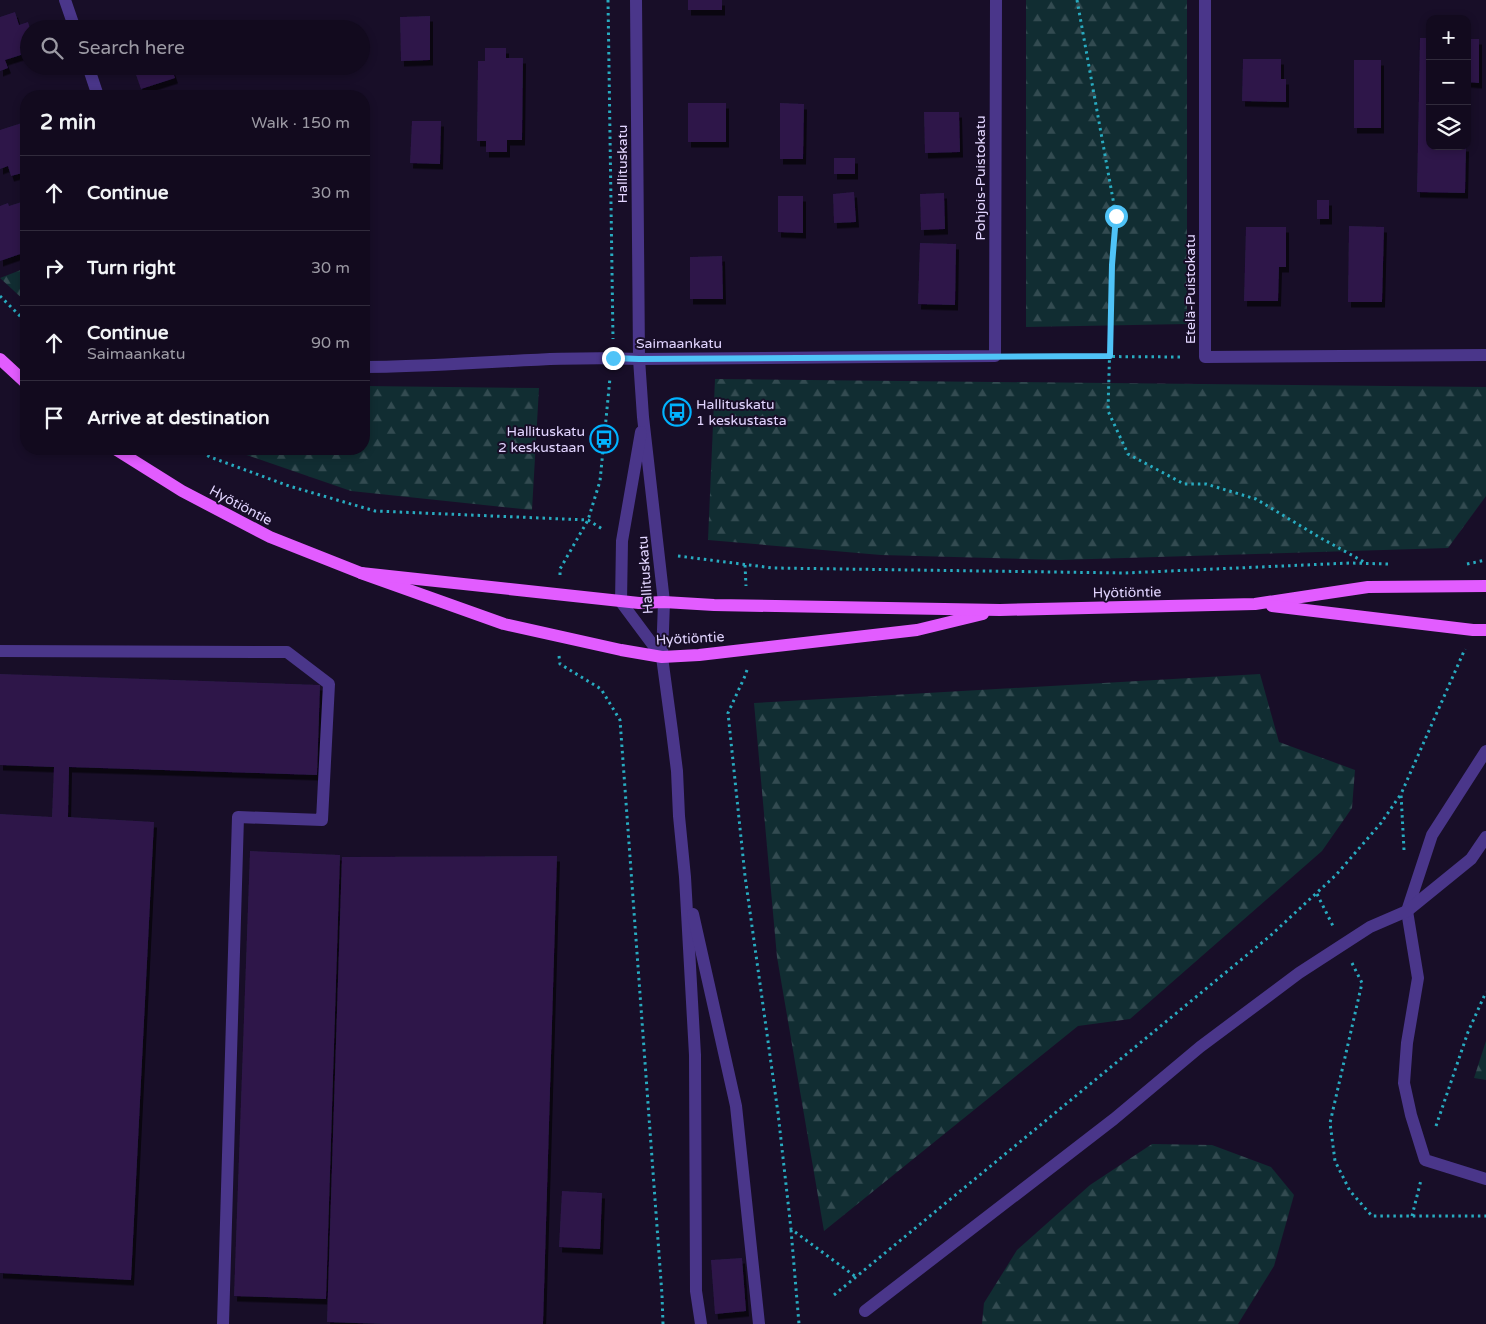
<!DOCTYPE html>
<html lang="en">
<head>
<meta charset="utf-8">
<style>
	body { margin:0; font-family:"Varela Round",sans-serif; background:#1b1327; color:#f1f3f6 }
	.controls { position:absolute; right:15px; top:15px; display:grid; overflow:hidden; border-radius:10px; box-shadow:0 2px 8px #0003 }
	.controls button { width:45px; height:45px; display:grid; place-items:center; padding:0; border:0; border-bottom:1px solid #312b3c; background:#120a1e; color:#f1f3f6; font:25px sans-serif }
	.stop { position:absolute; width:15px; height:15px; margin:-11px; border:4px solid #4fc3f7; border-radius:50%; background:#fff }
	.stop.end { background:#4fc3f7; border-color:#fff; box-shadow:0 1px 5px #0008 }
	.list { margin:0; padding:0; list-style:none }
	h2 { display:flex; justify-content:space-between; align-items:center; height:65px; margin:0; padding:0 20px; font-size:21px }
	h2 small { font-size:16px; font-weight:400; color:#9c9aa4 }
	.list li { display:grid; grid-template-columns:32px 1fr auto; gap:15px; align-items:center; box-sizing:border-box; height:75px; padding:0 20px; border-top:1px solid #312b3c }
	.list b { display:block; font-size:19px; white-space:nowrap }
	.list p { margin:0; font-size:16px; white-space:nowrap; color:#9c9aa4 }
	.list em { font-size:16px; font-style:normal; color:#9c9aa4 }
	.icon { flex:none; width:28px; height:28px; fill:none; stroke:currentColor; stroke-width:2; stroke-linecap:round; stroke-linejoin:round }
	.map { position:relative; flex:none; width:1486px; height:1324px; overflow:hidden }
	.search { position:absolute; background:#120a1e; box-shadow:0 2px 8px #0003; left:20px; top:20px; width:350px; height:55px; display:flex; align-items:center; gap:12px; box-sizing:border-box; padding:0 18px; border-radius:28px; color:#9c9aa4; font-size:19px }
	.panel { position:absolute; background:#120a1e; box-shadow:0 2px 8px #0003; left:20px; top:90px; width:350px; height:365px; border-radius:20px }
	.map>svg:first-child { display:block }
	.forest { fill:url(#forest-firs) }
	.building { fill:#2d194a; filter:url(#shadow) }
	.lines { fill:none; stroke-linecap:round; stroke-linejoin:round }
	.path { stroke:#28abc0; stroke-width:3; stroke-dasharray:2.5 4; stroke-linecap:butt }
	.minor { stroke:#4a368a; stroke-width:12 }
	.major { stroke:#e25cff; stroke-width:12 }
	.route { stroke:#4fc3f7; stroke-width:6 }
	.labels { text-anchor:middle; stroke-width:4; stroke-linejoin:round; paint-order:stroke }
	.street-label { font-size:14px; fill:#e2d5ff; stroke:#180e28 }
	.poi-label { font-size:14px; fill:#e2d5ff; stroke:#180e28; text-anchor:start }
</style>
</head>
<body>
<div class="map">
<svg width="1486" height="1324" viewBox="0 0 1486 1324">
	<defs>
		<pattern id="forest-firs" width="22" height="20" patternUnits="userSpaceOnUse" patternTransform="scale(1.25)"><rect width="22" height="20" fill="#112d32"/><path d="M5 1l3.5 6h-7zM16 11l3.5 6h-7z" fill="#334b51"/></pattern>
		<filter id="shadow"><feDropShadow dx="3" dy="5.5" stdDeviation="0" flood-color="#0009"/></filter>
	</defs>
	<rect width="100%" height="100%" fill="#180e28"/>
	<!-- forest -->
	<g class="forest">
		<polygon points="1026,0 1187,0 1187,324 1026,327"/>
		<polygon points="26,268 26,302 0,278"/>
		<polygon points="715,379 1486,387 1486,496 1448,548 1059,560 881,555 708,540"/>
		<polygon points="364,386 539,388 532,510 351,491 229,449 364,449"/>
		<polygon points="1260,674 1279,742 1355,770 1352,808 1322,851 1130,1019 1078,1026 824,1231 777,957 754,703"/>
		<polygon points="1486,1041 1486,1080 1474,1078"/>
		<polygon points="1152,1144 1212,1145 1271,1167 1294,1195 1274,1266 1238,1324 982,1324 984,1303 1017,1250 1090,1185"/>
	</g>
	<!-- building -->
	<g class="building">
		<rect x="688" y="0" width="34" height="10"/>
		<polygon points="15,12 19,25 28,22 30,29 29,38 23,40 27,53 5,60 8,68 0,71 0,17"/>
		<polygon points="430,16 430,60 401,61 400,17"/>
		<polygon points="157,24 158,29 143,29 143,28"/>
		<polygon points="1420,38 1430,38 1430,146 1466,146 1465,193 1417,192"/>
		<polygon points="1467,39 1479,39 1479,83 1467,82"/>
		<polygon points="485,48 506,48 506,58 523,58 522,140 507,140 507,152 486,152 486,141 477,141 478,61 485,61"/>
		<polygon points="1243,59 1281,59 1281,79 1286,79 1286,102 1242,101"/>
		<rect x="1354" y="60" width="27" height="68"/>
		<polygon points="133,66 171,66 175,78 141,89"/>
		<rect x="688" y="103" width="38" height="39"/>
		<polygon points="780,103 804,104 803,159 780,159"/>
		<polygon points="924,112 959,112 960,152 925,153"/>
		<polygon points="412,121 441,121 440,164 410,163"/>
		<polygon points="25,122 26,127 26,172 11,176 8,166 0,169 0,130"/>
		<rect x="834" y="158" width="21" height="16"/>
		<polygon points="26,192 26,246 24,247 26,252 0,261 0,206 8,203 9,206 25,201 22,194"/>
		<polygon points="854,192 856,222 834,223 833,194"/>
		<polygon points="944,193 945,229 921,230 920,194"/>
		<polygon points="778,196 803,196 803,233 778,232"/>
		<rect x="1317" y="200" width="12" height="19"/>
		<polygon points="1349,226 1384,227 1382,302 1348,302"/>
		<polygon points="1246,227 1286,227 1286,267 1279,267 1278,301 1244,301"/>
		<polygon points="920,243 956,244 955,305 918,304"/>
		<polygon points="722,256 723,299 690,299 690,257"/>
		<polygon points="0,674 320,685 317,775 69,767 68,817 154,822 131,1280 0,1273 0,814 52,817 54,767 0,765"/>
		<polygon points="250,851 340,855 326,1299 234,1296"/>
		<polygon points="557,856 543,1324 385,1324 327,1322 342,857"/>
		<polygon points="562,1191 602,1193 600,1249 559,1247"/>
		<polygon points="742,1258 746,1311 715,1314 711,1260"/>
	</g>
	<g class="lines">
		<!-- path -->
		<g class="path">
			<polyline points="608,0 613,339"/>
			<polyline points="1077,0 1116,216 1112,265 1108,411 1128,454 1184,484 1206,484 1256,499 1319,537 1366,563"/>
			<polyline points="0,296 26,322"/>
			<polyline points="1015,356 1184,357"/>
			<polyline points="196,449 210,457 289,486 375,511 588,520 604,530"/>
			<polyline points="678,556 773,568 1124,573 1350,563 1389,564"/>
			<polyline points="1467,564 1486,560"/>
			<polyline points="745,565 746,586"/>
			<polyline points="560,575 560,569 588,520 600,481 610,378"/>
			<polyline points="559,656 560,664 601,689 620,720 662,1295 663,1324"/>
			<polyline points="747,670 745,676 728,713 745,876 778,1113 791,1229 856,1277"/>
			<polyline points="1404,850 1401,794 1465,649"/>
			<polyline points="1317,894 1333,926"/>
			<polyline points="1352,963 1362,983 1330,1123 1335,1161 1350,1191 1372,1216 1486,1216"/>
			<polyline points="1436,1126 1468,1032 1486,992"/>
			<polyline points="1412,1216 1421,1180"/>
			<polyline points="791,1230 799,1324"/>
			<polyline points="834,1295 1270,936 1336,875 1381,823 1401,794"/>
		</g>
		<!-- minor -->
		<g class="minor">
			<polyline points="65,0 75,29"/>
			<polyline points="636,0 639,359 643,417 664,602 662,657 672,731 677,771 679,816 685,877 695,1055 696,1291 701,1324"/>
			<polyline points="1205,0 1205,357 1486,355"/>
			<polyline points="88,66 98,96"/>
			<path d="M364,367c92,0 183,-12 275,-8l356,-3 1,-356"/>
			<polyline points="641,432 622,541 621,602 662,657"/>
			<polyline points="0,651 287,652 329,684 322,820 238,817 223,1324"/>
			<polyline points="1486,751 1432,835 1407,911 1418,978 1407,1043 1404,1083 1411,1115 1425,1160 1486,1179"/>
			<polyline points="693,914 736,1106 759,1324"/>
			<polyline points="865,1311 1114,1119 1200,1047 1299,973 1370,927 1407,911 1471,859 1486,837"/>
		</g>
		<!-- major -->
		<g class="major">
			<polyline points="0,359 26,383"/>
			<polyline points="115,449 182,491 270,537 361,573 504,624 621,650 662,657 699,655 917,630 983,614"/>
			<polyline points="361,573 639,603 664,602 714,605 1000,610 1255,604 1368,587 1486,586"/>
			<polyline points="1272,606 1473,630 1486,630"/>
		</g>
	</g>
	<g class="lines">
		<!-- route -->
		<polyline class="route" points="613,358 639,359 1110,356 1112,265 1116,216"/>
	</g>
	<!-- icons -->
	<defs>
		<g id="bus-ring" transform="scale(1.4375)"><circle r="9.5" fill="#180e28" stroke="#01b3ff" stroke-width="1.5"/><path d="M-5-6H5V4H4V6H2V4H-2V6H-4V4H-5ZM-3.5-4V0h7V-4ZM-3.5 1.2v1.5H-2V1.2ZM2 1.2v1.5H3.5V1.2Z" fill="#01b3ff"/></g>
	</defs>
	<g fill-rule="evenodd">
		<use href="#bus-ring" x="677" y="412"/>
		<use href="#bus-ring" x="604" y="439"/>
	</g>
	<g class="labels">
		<!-- street labels -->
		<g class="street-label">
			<text transform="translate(622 164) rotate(-90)" y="5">Hallituskatu</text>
			<text transform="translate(980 178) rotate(-90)" y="5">Pohjois-Puistokatu</text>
			<text transform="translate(1190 289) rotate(-90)" y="5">Etelä-Puistokatu</text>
			<text x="679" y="348">Saimaankatu</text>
			<text transform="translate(241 505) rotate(28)" y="5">Hyötiöntie</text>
			<text transform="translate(645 575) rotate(-94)" y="5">Hallituskatu</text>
			<text transform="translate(1127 592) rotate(-1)" y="5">Hyötiöntie</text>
			<text transform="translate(690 638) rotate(-3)" y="5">Hyötiöntie</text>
		</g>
		<!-- poi labels -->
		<g class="poi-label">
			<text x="696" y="409">Hallituskatu<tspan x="696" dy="16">1 keskustasta</tspan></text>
			<text x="585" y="436" text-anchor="end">Hallituskatu<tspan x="585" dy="16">2 keskustaan</tspan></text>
		</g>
	</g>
</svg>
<div class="controls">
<button>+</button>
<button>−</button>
<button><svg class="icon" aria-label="layers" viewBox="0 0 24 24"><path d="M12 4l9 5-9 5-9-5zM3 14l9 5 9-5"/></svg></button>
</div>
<div class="stop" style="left:1116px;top:216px"></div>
<div class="stop end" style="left:613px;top:358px"></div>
<div class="search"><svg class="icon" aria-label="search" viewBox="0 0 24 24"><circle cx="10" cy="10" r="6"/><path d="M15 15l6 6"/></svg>Search here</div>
<section class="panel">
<h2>2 min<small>Walk · 150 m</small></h2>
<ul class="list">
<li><svg class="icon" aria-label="ahead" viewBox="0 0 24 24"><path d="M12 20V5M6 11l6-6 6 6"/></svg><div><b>Continue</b></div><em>30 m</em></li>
<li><svg class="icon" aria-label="right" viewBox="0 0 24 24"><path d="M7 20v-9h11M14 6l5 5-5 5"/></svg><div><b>Turn right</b></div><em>30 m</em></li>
<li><svg class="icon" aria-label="ahead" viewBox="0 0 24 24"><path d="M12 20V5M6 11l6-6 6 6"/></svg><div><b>Continue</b><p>Saimaankatu</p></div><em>90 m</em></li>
<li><svg class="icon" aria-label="arrive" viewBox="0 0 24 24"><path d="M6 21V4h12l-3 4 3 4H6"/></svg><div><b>Arrive at destination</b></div></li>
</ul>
</section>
</div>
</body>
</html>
